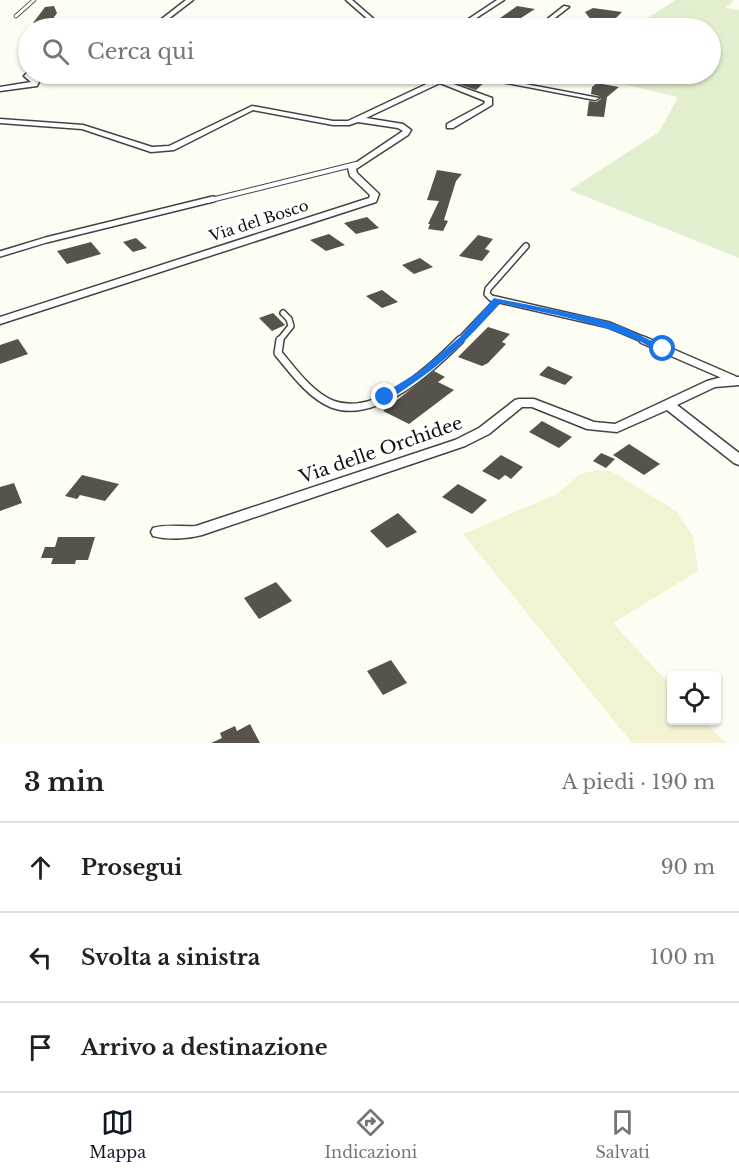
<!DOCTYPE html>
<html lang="it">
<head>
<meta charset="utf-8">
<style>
	body { margin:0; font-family:"Libre Baskerville",serif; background:#f2f2f2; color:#202124 }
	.controls { position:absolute; right:18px; bottom:18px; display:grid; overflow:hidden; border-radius:6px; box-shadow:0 2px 4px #0004 }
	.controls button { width:54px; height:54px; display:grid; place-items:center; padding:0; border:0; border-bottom:2px solid #e0e0e0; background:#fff; color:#202124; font:30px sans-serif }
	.stop { position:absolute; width:18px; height:18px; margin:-14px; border:4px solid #1a73e8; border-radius:50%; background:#fff }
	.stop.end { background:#1a73e8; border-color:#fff; box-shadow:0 2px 6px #0008 }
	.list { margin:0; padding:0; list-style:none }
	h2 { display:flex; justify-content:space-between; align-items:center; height:78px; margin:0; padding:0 24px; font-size:26px }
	h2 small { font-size:20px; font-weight:400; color:#757577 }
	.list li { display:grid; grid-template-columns:39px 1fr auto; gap:18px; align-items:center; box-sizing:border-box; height:90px; padding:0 24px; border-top:2px solid #e0e0e0 }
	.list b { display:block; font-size:22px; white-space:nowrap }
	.list em { font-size:20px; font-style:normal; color:#757577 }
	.icon { flex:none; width:33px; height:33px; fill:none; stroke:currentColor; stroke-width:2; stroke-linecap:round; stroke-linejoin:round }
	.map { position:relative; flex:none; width:739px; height:743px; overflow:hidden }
	.search { position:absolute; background:#fff; box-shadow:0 2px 4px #0004; left:18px; right:18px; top:18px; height:66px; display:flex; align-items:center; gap:15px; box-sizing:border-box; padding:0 21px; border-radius:33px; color:#757577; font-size:22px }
	.sheet { height:348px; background:#fff }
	nav { display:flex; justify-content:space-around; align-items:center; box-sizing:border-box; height:84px; border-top:2px solid #e0e0e0; background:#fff; font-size:16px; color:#757577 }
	nav a { display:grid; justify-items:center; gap:3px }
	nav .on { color:#111827 }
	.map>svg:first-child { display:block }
	.farmland { fill:#f3f3d4 }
	.pitch { fill:#e2efcf }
	.building { fill:#58524d }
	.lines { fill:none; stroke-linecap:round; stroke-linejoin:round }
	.lane-far3-casing { stroke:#434343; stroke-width:4.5 }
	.lane-far2-casing { stroke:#434343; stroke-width:6 }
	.lane-far1-casing { stroke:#434343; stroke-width:8 }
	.lane-casing { stroke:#434343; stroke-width:10 }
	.street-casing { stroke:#434343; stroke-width:3 }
	.lane-far3 { stroke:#fff; stroke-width:3 }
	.lane-far2 { stroke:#fff; stroke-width:4 }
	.lane-far1 { stroke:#fff; stroke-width:5 }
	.lane { stroke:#fff; stroke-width:7 }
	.street { fill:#fff; fill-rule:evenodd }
	.route { fill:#1a73e8 }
	.labels { text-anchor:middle; stroke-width:6; stroke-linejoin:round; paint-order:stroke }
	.far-street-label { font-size:15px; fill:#101010; stroke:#fff }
	.street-label { font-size:18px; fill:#101010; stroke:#fff }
</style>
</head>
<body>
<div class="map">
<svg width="739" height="743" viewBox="0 0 739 743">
	<rect width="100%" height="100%" fill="#fefdf3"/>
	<!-- farmland -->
	<polygon class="farmland" points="597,470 611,471 676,511 693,536 698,571 613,623 671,686 672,720 704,721 726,743 632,743 463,534 557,494 580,474"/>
	<!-- pitch -->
	<polygon class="pitch" points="676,0 734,0 726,8 739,10 739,258 569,190 659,132 678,97 580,74 710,74 710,28 631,28"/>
	<!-- building -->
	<g class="building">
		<polygon points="54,6 57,13 50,23 33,23 45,7"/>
		<polygon points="517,6 535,9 510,25 493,23"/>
		<polygon points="593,8 622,12 610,24 591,20 585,12"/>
		<polygon points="458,75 460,76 486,81 476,90 450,81"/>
		<polygon points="597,83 619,87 607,97 604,117 587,116 589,101 596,102 601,99 599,96 591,94 592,87"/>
		<polygon points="437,170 462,174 456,181 444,220 448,221 443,231 428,229 430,224 428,224 439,201 427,200"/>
		<polygon points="367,217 379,228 356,234 344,223"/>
		<polygon points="329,234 345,245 326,251 310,240"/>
		<polygon points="478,235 493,239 485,249 490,251 482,261 459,256"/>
		<polygon points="136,238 147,248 133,252 123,242"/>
		<polygon points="91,242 101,254 67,264 57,251"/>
		<polygon points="420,258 433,267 414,274 402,265"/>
		<polygon points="382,290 398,302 382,308 366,296"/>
		<polygon points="273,313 285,325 272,331 259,318"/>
		<polygon points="488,327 510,334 502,342 506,344 488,363 482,366 458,357"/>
		<polygon points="18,339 28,354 0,364 0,345"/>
		<polygon points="548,366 573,377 565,385 539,375"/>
		<polygon points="434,371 445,377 438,382 454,390 409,424 383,411"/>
		<polygon points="542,421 572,437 559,448 529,432"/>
		<polygon points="629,444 660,464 644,475 613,455"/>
		<polygon points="601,453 615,459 606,468 593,461"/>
		<polygon points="501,455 523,467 511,479 505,475 499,480 482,471"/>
		<polygon points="82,475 119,484 105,501 80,495 77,499 65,496"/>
		<polygon points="14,483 22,503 0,511 0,487"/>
		<polygon points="458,484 487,500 472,514 442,497"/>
		<polygon points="398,513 417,532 387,548 370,531"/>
		<polygon points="58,537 95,537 88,560 76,560 75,564 51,564 53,558 41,558 45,547 55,547"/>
		<polygon points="276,582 292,601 259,619 244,598"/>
		<polygon points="391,660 407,683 383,695 367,671"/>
		<polygon points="250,724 260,743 211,743 222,738 220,733 235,726 237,731"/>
	</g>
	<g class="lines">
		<!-- lane-far3 casing -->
		<g class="lane-far3-casing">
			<polyline id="lane-far3" points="16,16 34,0"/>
		</g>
		<!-- lane-far2 casing -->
		<g class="lane-far2-casing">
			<polyline id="lane-far2" points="207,201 356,164"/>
		</g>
		<!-- lane-far1 casing -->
		<g class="lane-far1-casing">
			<g id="lane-far1">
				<polyline points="526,246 488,289 487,294 491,298 609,325 647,341"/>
				<polyline points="0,254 46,240 213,199"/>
				<polyline points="279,341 291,326 289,319 283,313"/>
				<polyline points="459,341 498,300"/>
			</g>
		</g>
		<!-- lane casing -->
		<g class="lane-casing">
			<g id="lane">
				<path d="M280,340l-2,13c15,18 32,42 54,51 44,17 100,-36 128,-64"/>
				<polyline points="643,340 733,379"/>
			</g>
		</g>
		<!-- street casing -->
		<g class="street-casing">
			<g id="street">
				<polygon points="186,0 193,0 167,20 203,22 205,25 159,23 159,21"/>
				<polygon points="346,0 352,0 384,28 378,28"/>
				<polygon points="497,0 504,0 461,28 455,28"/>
				<polygon points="564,6 569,7 542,28 536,28"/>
				<polygon points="28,72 39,82 37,86 0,91 0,87 31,82 24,76"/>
				<polygon points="419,74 427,74 439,78 449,74 457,74 445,81 492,98 492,105 453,128 447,128 447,124 484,104 485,101 440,83 366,118 403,124 411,130 408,135 356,169 357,173 379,194 376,202 0,324 0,317 369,198 370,195 350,176 348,168 403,131 398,128 358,122 349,125 333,125 253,110 174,150 151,152 82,129 0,123 0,119 83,125 152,147 169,146 252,106 333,121 348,121 433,81"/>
				<polygon points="460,74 472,74 599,98 595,100"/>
				<path d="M722,377h17v8l-24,2 -38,18 62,48v12l-5,-2 -67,-53 -50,22 -30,-3 -55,-22h-10l-33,27 -24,12 -263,89c-15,4 -34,5 -49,1l-2,-4 2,-4c13,-4 29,-1 43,-2l259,-86 24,-12 36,-28 4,-1h15l60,23 21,2 92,-43z"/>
			</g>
		</g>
		<!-- lane-far3 -->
		<use href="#lane-far3" class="lane-far3"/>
		<!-- lane-far2 -->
		<use href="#lane-far2" class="lane-far2"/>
		<!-- lane-far1 -->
		<use href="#lane-far1" class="lane-far1"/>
		<!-- lane -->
		<use href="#lane" class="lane"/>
		<!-- street -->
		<use href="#street" class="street"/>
	</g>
	<!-- route -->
	<path class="route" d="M494,298l101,20 26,8 47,23c-8,5 -21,-4 -29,-8 -45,-20 -92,-28 -139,-38 -37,42 -64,67 -112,97h-7v-5l39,-24 40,-34z"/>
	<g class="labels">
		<!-- far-street labels -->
		<g class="far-street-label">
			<text transform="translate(259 221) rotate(-18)" y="5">Via del Bosco</text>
		</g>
		<!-- street labels -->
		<g class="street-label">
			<text transform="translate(381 450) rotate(-19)" y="6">Via delle Orchidee</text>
		</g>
	</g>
</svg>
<div class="controls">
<button><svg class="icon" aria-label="locate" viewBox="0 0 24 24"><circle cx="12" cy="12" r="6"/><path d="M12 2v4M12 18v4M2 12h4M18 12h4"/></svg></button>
</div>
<div class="stop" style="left:663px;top:349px"></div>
<div class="stop end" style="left:385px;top:397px"></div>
<div class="search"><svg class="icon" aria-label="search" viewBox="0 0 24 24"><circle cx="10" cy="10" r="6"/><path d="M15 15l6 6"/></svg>Cerca qui</div>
</div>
<section class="sheet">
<h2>3 min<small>A piedi · 190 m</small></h2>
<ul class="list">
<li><svg class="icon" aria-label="ahead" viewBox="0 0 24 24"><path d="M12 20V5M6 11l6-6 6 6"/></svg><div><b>Prosegui</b></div><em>90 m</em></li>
<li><svg class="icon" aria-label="left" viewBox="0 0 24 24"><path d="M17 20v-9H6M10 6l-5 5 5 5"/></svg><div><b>Svolta a sinistra</b></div><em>100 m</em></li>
<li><svg class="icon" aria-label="arrive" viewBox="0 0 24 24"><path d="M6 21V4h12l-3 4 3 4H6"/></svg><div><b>Arrivo a destinazione</b></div></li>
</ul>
</section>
<nav>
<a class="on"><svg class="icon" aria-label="map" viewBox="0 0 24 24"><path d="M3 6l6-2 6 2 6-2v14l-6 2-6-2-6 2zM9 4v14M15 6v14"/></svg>Mappa</a>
<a><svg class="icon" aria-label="directions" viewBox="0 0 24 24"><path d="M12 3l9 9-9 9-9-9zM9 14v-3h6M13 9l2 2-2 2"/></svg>Indicazioni</a>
<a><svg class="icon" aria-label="saved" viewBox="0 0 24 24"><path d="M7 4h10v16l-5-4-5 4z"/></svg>Salvati</a>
</nav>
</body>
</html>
